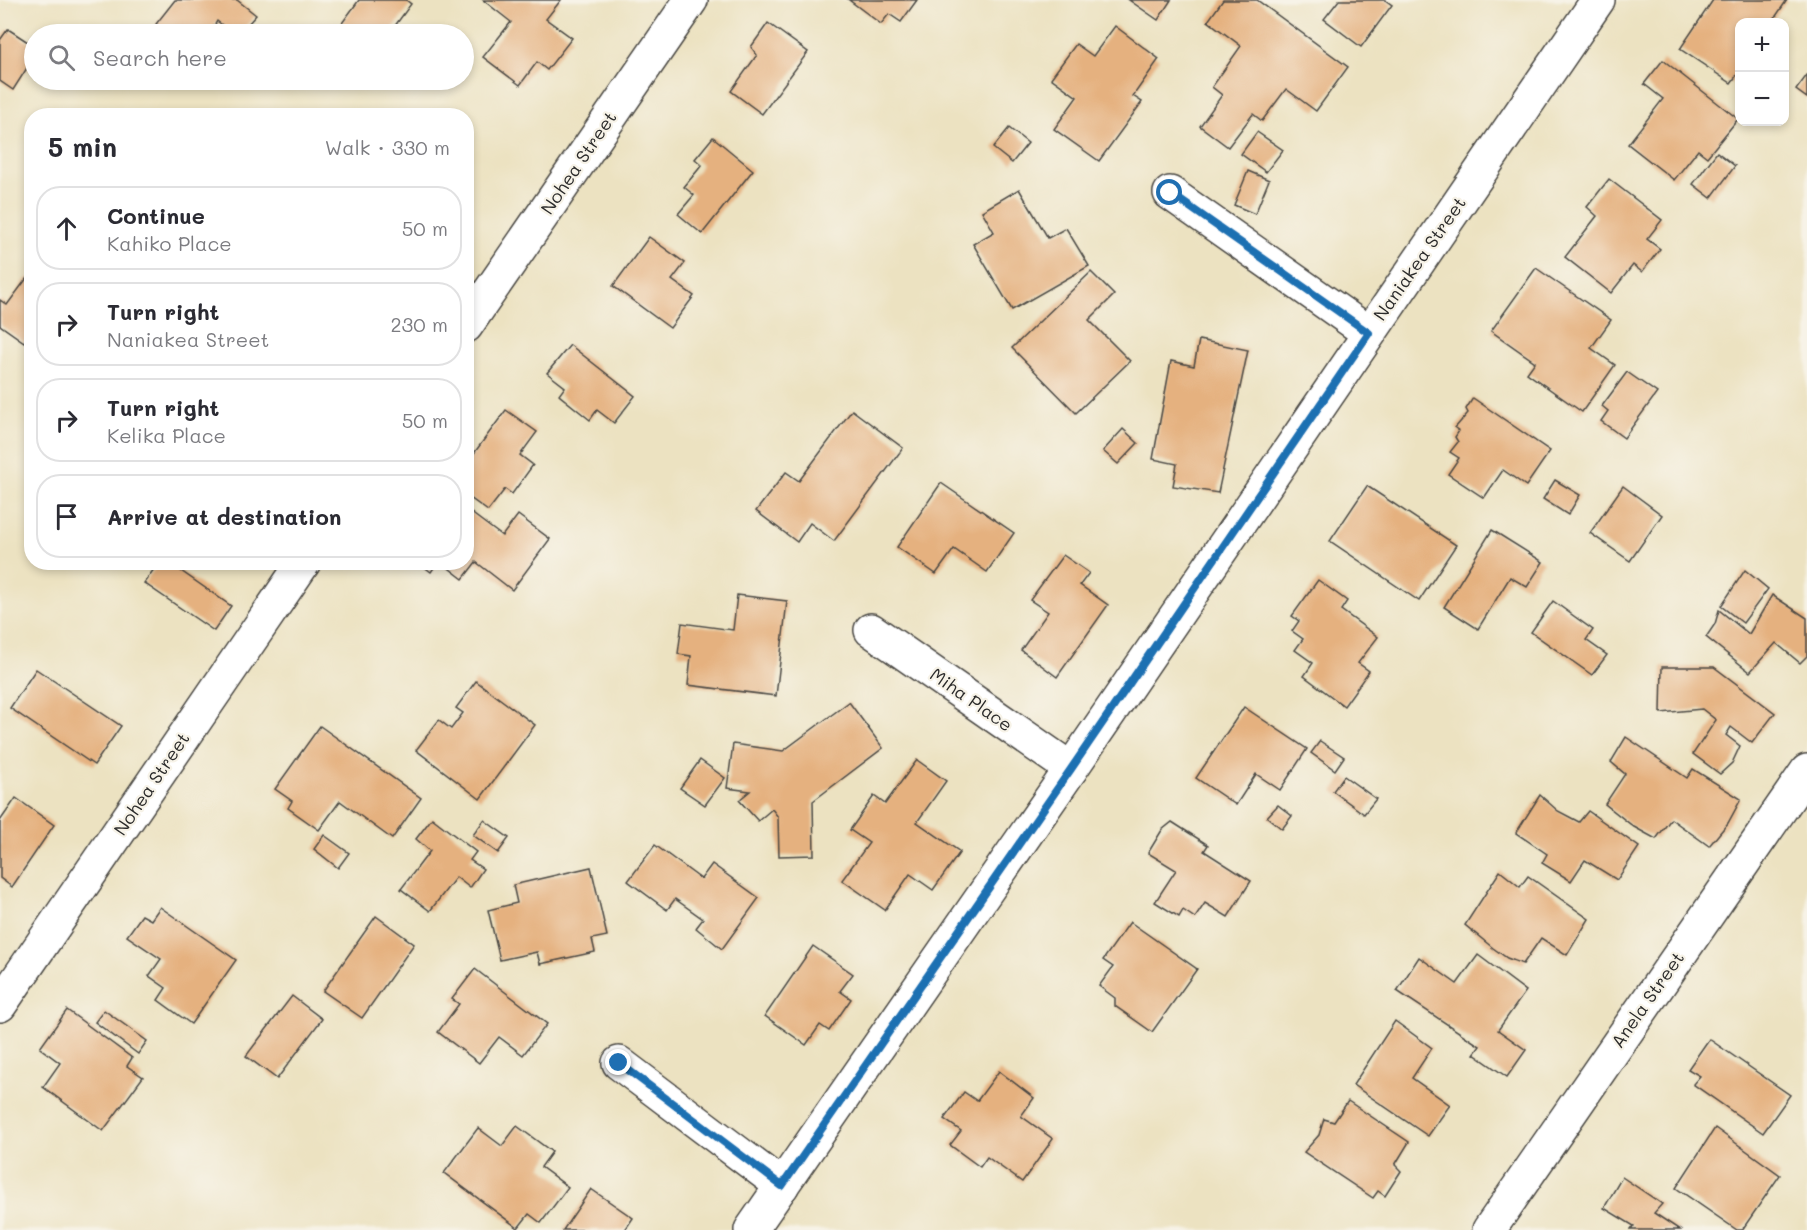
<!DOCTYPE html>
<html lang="en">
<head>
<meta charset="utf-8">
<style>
	body { margin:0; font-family:Mali,sans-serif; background:#f2f2f3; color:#2b2b33 }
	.controls { position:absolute; right:18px; top:18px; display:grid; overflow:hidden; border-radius:12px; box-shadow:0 3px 9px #0003 }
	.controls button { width:54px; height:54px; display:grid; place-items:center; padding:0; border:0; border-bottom:2px solid #e1e1e2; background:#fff; color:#2b2b33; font:30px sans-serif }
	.stop { position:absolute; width:18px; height:18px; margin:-14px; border:4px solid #1f6fb2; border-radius:50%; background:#fff }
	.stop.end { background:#1f6fb2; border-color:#fff; box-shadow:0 2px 6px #0008 }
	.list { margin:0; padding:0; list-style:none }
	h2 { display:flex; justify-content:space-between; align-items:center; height:78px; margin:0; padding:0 24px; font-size:26px }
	h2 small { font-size:20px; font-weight:400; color:#7c7c81 }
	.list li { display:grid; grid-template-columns:39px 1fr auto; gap:18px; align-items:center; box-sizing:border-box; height:84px; margin:0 12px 12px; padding:0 12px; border:2px solid #e1e1e2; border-radius:24px }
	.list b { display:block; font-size:22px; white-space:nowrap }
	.list p { margin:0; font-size:20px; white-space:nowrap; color:#7c7c81 }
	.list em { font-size:20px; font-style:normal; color:#7c7c81 }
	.icon { flex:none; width:33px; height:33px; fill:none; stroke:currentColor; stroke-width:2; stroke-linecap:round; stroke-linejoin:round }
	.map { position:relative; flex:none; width:1807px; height:1230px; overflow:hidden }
	.search { position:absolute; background:#fff; box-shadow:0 3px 9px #0003; left:24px; top:24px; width:450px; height:66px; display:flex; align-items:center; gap:15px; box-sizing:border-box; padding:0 21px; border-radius:33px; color:#7c7c81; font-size:22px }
	.panel { position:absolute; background:#fff; box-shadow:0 3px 9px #0003; left:24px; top:108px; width:450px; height:462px; border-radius:24px }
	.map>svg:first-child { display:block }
	.building { fill:#e5b17f }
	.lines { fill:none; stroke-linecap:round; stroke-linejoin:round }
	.minor-casing { stroke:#484642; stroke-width:36 }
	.minor { stroke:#fff; stroke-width:33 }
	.route { stroke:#1f6fb2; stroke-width:8 }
	.labels { text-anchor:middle; stroke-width:4.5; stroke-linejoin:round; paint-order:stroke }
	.street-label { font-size:18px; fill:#2b2b2b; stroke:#f7f3e8 }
</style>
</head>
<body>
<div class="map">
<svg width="1807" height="1230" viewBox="0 0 1807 1230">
	<rect width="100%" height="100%" fill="#f7f3e8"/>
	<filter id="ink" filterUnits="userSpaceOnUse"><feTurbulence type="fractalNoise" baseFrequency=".0167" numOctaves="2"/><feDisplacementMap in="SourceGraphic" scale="12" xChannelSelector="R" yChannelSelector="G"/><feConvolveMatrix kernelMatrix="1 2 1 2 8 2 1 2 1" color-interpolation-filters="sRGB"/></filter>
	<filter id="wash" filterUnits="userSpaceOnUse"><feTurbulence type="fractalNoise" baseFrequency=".008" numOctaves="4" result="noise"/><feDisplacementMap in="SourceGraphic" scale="24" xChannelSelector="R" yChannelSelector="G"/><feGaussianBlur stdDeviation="1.35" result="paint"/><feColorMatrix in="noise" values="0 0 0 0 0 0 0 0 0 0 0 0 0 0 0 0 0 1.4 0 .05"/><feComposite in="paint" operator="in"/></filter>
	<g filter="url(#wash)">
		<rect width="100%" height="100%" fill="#ece2c1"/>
		<g id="blocks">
			<!-- building -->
			<g class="building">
				<polygon points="175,0 237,0 256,15 239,34 234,34 217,21 214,26 221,32 219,34 170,34 156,24"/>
				<polygon points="359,0 406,0 411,4 389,34 334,34"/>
				<polygon points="483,0 561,0 546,19 572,38 547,70 537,62 520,85 483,57 511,22"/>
				<polygon points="849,0 917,0 901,22 889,14 881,24"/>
				<polygon points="1129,0 1171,0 1158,20"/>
				<polygon points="1223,0 1257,0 1348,67 1316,111 1286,89 1262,121 1253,114 1228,147 1200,126 1222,95 1212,87 1241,46 1208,21"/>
				<polygon points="1339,0 1385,0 1392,5 1361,47 1324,19"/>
				<polygon points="1713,0 1787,0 1772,22 1740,22 1740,71 1731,83 1680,49"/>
				<polygon points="768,23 808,52 762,114 731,91 757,55 751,47"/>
				<polygon points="1115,26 1159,59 1133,96 1142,102 1099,161 1054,129 1077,97 1051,78 1076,44 1093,56"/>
				<polygon points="8,29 34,46 34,57 13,90 0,81 0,40"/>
				<polygon points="1663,60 1738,119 1707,157 1698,150 1674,180 1628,144 1663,99 1644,84"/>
				<polygon points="1807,75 1807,98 1796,90"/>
				<polygon points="1009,128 1028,143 1012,163 993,148"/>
				<polygon points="1257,132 1283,150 1266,172 1241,154"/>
				<polygon points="713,137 753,170 702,234 678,214 694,195 684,187 702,165 695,159"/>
				<polygon points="1717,152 1735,166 1711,198 1693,184"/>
				<polygon points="1248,171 1269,180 1255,214 1234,205"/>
				<polygon points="1609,179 1662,220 1647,239 1660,249 1642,272 1633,265 1611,293 1565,257 1597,216 1587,207"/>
				<polygon points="1019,189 1048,238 1066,228 1089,266 1012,310 973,244 994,232 982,211"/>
				<polygon points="649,237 685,263 672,280 694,296 670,328 613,286"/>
				<polygon points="1536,268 1611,320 1591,348 1615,365 1582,412 1527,373 1535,362 1491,331"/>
				<polygon points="1091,272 1114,295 1089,320 1130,361 1076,413 1012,348"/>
				<polygon points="27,278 32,281 32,332 24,342 0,325 0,300 7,305"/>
				<polygon points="1199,340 1248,350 1218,493 1173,486 1177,464 1153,459 1171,361 1194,366"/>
				<polygon points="570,345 635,396 614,423 597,410 590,420 559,395 565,387 547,373"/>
				<polygon points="1627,372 1657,393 1624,438 1601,421 1608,411 1602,406"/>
				<polygon points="1473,398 1550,451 1526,486 1503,470 1484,498 1448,474 1459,458 1450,452 1458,442 1455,437 1459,431 1455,428 1468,413 1466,409"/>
				<polygon points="506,410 537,432 520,455 533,465 512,494 505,489 488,511 466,495 466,464"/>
				<polygon points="852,410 903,448 834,541 810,523 797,542 756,511 786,472 799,481"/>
				<polygon points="1123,429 1138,443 1118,464 1103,451"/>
				<polygon points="1555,480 1580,495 1568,515 1543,499"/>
				<polygon points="941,483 1014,533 987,572 954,549 936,574 897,547"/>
				<polygon points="1367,486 1456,545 1419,601 1330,541"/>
				<polygon points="1623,486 1662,515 1630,561 1590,533"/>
				<polygon points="466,509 502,536 518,515 550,539 512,590 476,562 463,579 441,562 466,562"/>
				<polygon points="1492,530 1543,562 1527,587 1510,577 1478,629 1444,607"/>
				<polygon points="1063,555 1089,573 1080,585 1108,605 1057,677 1021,650 1048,612 1030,600"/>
				<polygon points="159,562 168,562 231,606 214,631 144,583"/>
				<polygon points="188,562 201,562 196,568"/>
				<polygon points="418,562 438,562 431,572"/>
				<polygon points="1745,570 1768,589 1743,623 1721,606"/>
				<polygon points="1318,580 1347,601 1341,610 1378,637 1358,663 1369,671 1344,706 1304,676 1313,663 1295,650 1303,639 1292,631 1299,621 1292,616"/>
				<polygon points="737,595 787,601 776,696 688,685 691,656 678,654 682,623 733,630"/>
				<polygon points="1772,595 1807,618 1807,656 1800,663 1776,643 1750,672 1706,637 1715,624 1719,610 1749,634"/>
				<polygon points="1553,601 1593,630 1586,640 1607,655 1592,675 1531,632"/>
				<polygon points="1662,667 1714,667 1775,713 1752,743 1731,727 1726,735 1740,746 1732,763 1720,774 1693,754 1716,720 1702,709 1661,713"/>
				<polygon points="36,669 121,726 94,765 10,708"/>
				<polygon points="476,681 535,725 480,799 416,750 439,720 451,729 463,713 456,708"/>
				<polygon points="849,702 883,748 813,801 814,855 779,856 778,817 772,809 758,821 739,800 750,791 727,788 733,744 783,751"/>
				<polygon points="1244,707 1307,749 1280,790 1256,774 1236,805 1196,778"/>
				<polygon points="320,726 421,798 392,839 340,801 319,830 288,808 292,801 275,789"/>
				<polygon points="1626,737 1687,778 1693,769 1741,799 1728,823 1709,846 1671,819 1656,839 1634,827 1605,804 1625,774 1611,762"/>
				<polygon points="1320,741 1344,757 1335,770 1311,753"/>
				<polygon points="700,760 725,778 705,805 680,788"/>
				<polygon points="917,760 946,781 917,822 960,852 933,890 910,874 885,910 842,880 869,843 850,830 874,796 885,804"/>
				<polygon points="1344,776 1376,799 1364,814 1333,791"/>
				<polygon points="1540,795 1558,811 1579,822 1588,811 1639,847 1617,880 1585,860 1571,881 1542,863 1547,854 1516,833"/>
				<polygon points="16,798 54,825 12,887 0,878 0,821"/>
				<polygon points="1278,805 1292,816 1282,829 1267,817"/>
				<polygon points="432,818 476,852 470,860 483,869 470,888 456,877 430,911 401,889 430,851 416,839"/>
				<polygon points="484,820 509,838 498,853 473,835"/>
				<polygon points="1172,822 1208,845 1204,851 1251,881 1228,917 1205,903 1195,918 1183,910 1179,917 1155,902 1176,870 1148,853 1162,830"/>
				<polygon points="324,835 349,853 338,868 314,849"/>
				<polygon points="655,845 701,879 712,864 759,898 722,949 696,928 703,919 675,899 667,910 628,881"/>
				<polygon points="591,867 607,936 592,939 595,952 540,964 537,952 500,960 488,910 517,903 513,885"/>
				<polygon points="1500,871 1520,887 1528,876 1589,919 1567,955 1541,938 1523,964 1507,958 1493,948 1465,925"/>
				<polygon points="160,907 236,960 191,1024 158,1000 166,988 149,976 161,959 127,936 142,915 151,920"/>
				<polygon points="376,916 414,944 362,1018 323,991"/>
				<polygon points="1130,922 1197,969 1152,1032 1115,1006 1115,998 1099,986 1113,967 1103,960"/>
				<polygon points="813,946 853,974 840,991 851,999 829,1031 820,1025 806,1045 765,1016"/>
				<polygon points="1478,955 1526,991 1498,1030 1526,1050 1507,1077 1474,1054 1480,1046 1397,991 1419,957 1457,984"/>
				<polygon points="475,969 547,1024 523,1055 499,1037 479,1063 438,1032 459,1004 452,999"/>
				<polygon points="292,996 322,1019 277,1079 246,1056"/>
				<polygon points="67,1010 132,1058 127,1066 143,1077 103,1131 43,1087 60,1063 40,1048"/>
				<polygon points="104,1010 147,1041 138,1054 95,1022"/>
				<polygon points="1395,1021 1432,1048 1412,1078 1450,1105 1428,1136 1353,1085"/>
				<polygon points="1709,1039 1790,1095 1763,1133 1693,1084 1700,1076 1688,1069"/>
				<polygon points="999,1071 1034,1098 1021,1116 1053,1139 1022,1182 987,1157 980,1167 950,1145 961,1131 944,1119 964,1092 977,1101"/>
				<polygon points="1348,1101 1409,1142 1395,1165 1401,1171 1385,1196 1378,1191 1373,1198 1304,1152 1319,1135 1324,1119 1334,1122"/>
				<polygon points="517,1126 552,1152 541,1167 568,1187 541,1223 529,1214 518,1228 444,1173 478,1128 502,1146"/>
				<polygon points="1715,1128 1780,1175 1742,1230 1737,1230 1676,1188"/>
				<polygon points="1622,1177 1662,1204 1654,1213 1680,1230 1631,1230 1634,1226 1604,1208"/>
				<polygon points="591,1189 633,1218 625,1230 563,1230"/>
			</g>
		</g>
	</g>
	<g filter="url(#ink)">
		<use href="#blocks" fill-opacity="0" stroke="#484642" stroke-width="1.5"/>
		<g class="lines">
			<!-- minor casing -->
			<g class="minor-casing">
				<g id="minor">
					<polyline points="1170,193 1369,333"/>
					<polyline points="466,326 691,0"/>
					<polyline points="871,630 1071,769"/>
					<polyline points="0,1005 304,562"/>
					<polyline points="619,1063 782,1186"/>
					<polyline points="751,1230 1071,769 1598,0"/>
					<polyline points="1489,1230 1807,771"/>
				</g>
			</g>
			<!-- minor -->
			<use href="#minor" class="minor"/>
		</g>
	</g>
	<g class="lines" filter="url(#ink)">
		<!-- route -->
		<polyline class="route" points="619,1063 782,1186 1071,769 1369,333 1170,193"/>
	</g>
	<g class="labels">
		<!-- street labels -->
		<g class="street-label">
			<text transform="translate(579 163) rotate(-56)" y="6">Nohea Street</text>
			<text transform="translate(1420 259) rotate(-55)" y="6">Naniakea Street</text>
			<text transform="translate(971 700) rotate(35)" y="6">Miha Place</text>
			<text transform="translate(152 784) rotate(-56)" y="6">Nohea Street</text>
			<text transform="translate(1648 1000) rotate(-55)" y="6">Anela Street</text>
		</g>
	</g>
</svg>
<div class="controls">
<button>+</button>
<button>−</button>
</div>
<div class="stop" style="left:1170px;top:193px"></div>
<div class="stop end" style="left:619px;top:1063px"></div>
<div class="search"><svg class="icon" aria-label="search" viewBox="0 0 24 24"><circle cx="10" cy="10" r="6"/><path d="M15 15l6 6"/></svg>Search here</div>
<section class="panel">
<h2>5 min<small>Walk · 330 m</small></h2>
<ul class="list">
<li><svg class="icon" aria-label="ahead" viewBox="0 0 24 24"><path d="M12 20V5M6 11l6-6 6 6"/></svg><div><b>Continue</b><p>Kahiko Place</p></div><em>50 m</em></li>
<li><svg class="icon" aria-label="right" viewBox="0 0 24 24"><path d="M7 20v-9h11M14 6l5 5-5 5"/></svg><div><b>Turn right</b><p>Naniakea Street</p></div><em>230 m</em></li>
<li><svg class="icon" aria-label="right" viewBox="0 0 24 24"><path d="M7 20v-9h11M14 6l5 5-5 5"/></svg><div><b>Turn right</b><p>Kelika Place</p></div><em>50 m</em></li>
<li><svg class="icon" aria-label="arrive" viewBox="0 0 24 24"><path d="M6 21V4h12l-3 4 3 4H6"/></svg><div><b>Arrive at destination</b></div></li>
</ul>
</section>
</div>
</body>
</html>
